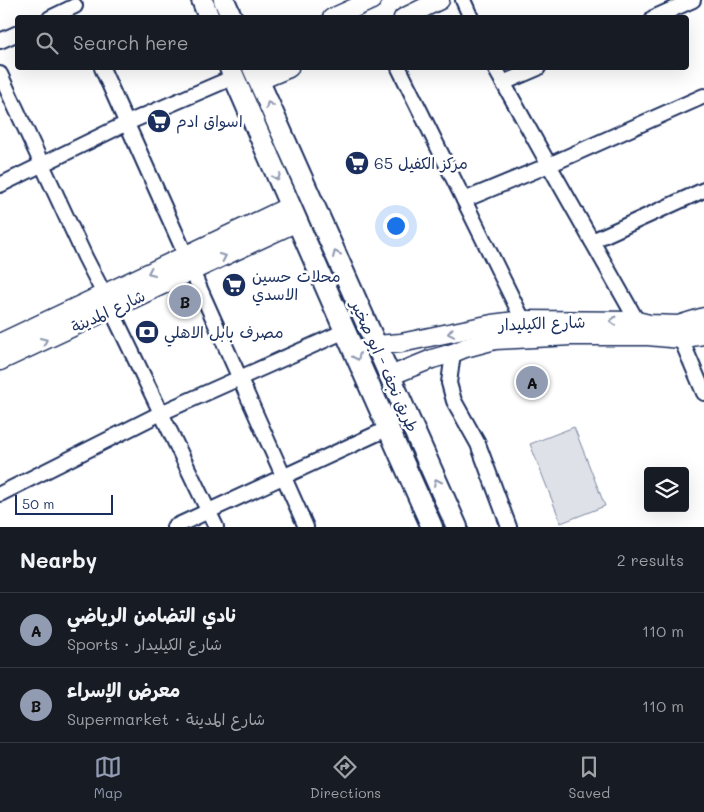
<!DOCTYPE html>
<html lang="en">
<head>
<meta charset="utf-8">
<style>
	body { margin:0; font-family:Mali,"Playpen Sans Arabic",sans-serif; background:#20242c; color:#f1f3f6 }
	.controls { position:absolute; right:15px; bottom:15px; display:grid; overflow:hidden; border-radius:5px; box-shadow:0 5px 20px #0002 }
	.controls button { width:45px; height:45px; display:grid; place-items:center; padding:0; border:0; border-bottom:1px solid #363941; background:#171b24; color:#f1f3f6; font:25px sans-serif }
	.scale { position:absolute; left:15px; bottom:12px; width:98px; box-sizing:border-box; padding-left:5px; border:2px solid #1b2f5e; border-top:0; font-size:14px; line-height:18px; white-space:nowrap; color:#1b2f5e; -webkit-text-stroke:4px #fff; paint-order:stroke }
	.you { position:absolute; left:395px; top:225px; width:18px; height:18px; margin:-12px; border:4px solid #fff; border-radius:50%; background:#1a73e8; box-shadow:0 0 0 8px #1a73e833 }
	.badge { display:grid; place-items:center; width:32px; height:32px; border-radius:50%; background:#919bb2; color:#111; font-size:16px; font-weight:700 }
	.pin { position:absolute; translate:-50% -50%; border:2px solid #fff; box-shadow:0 1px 5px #0006 }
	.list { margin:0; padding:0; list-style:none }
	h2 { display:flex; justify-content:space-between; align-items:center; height:65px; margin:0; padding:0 20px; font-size:21px }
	h2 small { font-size:16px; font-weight:400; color:#9ea1a6 }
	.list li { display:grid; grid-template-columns:32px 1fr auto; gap:15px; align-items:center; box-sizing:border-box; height:75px; padding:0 20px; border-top:1px solid #363941 }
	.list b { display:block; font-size:19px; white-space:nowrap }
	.list p { margin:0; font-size:16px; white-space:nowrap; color:#9ea1a6 }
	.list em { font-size:16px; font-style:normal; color:#9ea1a6 }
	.icon { flex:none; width:28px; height:28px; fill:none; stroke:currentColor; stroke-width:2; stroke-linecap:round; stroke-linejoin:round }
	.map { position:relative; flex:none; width:704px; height:527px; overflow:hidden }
	.search { position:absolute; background:#171b24; box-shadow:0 5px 20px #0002; left:15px; right:15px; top:15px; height:55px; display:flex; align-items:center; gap:12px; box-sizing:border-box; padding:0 18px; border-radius:5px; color:#9ea1a6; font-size:19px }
	.sheet { height:215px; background:#171b24 }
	nav { display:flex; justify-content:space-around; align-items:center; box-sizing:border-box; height:70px; border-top:1px solid #363941; background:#171b24; font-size:14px; color:#9ea1a6 }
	nav a { display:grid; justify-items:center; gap:2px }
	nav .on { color:#919bb2 }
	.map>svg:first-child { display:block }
	.garden { fill:#dee1e7; stroke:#7c88a2 }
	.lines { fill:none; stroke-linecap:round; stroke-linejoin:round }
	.minor-casing { stroke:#1b2f5e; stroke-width:18 }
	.major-casing { stroke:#1b2f5e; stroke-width:21 }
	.highway-casing { stroke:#1b2f5e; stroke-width:24 }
	.minor { stroke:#fff; stroke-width:14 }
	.major { stroke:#fff; stroke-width:18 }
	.highway { stroke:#fff; stroke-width:20 }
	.oneway { stroke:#8d97ae }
	.labels { text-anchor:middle; stroke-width:5; stroke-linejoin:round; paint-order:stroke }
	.poi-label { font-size:16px; fill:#1b2f5e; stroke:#fff; text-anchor:start }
	.street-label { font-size:16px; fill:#1b2f5e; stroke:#fff }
</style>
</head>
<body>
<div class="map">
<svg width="704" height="527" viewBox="0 0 704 527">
	<rect width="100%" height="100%" fill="#fff"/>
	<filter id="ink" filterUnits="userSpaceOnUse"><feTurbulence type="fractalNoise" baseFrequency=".02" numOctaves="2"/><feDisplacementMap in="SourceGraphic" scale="10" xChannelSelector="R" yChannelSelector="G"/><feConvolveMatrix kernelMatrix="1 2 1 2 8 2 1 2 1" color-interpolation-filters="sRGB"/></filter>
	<g filter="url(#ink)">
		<!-- garden -->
		<polygon class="garden" points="574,427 605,506 561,523 530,444"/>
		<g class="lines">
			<!-- minor casing -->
			<g class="minor-casing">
				<g id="minor">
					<polyline points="463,0 471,18"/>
					<polyline points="50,18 75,6"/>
					<polyline points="653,18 693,0"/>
					<polyline points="0,41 18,33"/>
					<polyline points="102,68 186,256"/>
					<polyline points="399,68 523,320"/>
					<polyline points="495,68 549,165 637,321"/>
					<polyline points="0,74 85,257 104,294"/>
					<polyline points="503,83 538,68"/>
					<polyline points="0,185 127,123 234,77"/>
					<polyline points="464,200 549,165 704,96"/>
					<polyline points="592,241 704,190"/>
					<polyline points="192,271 306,527"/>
					<polyline points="111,309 216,527"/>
					<polyline points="679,331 681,339 704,393"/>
					<polyline points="453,353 449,383 454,401 478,444 509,527"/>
					<polyline points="0,494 161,413 345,331"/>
					<polyline points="174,527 389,428"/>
				</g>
			</g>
			<!-- major casing -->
			<g class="major-casing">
				<g id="major">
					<polyline points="332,18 372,0"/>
					<polyline points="403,18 440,0"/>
					<polyline points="258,81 289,68"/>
					<polyline points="0,343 290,206"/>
					<polyline points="376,345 401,343 492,324 523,320 637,321 649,324 678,325 704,317"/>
					<polyline points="0,361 297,222"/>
					<polyline points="390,376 432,359 453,353 465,348 495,340 571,336 648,336 681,339 704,335"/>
				</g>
			</g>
			<!-- highway casing -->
			<g class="highway-casing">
				<g id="highway">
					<polyline points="202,0 209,18"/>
					<polyline points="224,0 232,18"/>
					<polyline points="230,68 345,331 432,527"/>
					<polyline points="253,68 457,527"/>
				</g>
			</g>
			<!-- minor -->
			<use href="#minor" class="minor"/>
			<!-- major -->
			<use href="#major" class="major"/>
			<!-- highway -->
			<use href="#highway" class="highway"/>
		</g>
		<!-- one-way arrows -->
		<defs><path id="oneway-chevron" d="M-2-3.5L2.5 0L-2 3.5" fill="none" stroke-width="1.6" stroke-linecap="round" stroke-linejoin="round" transform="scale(1.25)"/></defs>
		<g class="oneway">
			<use href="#oneway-chevron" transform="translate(269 105) rotate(-114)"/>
			<use href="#oneway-chevron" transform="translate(277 177) rotate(67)"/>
			<use href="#oneway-chevron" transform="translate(336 254) rotate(-114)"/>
			<use href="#oneway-chevron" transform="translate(223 257) rotate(-25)"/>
			<use href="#oneway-chevron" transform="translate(151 272) rotate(155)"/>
			<use href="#oneway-chevron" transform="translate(613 321) rotate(180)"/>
			<use href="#oneway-chevron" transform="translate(451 333) rotate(169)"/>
			<use href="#oneway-chevron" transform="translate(44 341) rotate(-25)"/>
			<use href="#oneway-chevron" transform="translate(357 357) rotate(66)"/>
			<use href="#oneway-chevron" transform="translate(437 482) rotate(-114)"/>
		</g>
	</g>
	<!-- icons -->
	<defs>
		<g id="supermarket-disc" transform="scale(1.25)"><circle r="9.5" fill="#1b2f5e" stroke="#fff"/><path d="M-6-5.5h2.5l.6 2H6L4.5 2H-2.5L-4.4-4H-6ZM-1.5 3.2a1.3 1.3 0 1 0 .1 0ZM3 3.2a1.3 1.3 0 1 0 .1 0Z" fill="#fff"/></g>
		<g id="bank-disc" transform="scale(1.25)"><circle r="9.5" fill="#1b2f5e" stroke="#fff"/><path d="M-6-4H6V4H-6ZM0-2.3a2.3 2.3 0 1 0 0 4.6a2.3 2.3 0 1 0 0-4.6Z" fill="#fff"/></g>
	</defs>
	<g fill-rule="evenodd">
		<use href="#supermarket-disc" x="159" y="121"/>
		<use href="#supermarket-disc" x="357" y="163"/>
		<use href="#supermarket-disc" x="234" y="285"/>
		<use href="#bank-disc" x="147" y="332"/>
	</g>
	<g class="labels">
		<!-- poi labels -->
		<g class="poi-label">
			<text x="176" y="127">اسواق ادم</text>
			<text x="374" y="169">مركز الكفيل 65</text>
			<text x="252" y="282">محلات حسين<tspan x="252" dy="18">الاسدي</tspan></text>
			<text x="164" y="338">مصرف بابل الاهلي</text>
		</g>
		<!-- street labels -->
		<g class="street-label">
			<text transform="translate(108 311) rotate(-25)" y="6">شارع المدينة</text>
			<text transform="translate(542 323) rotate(-2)" y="6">شارع الكيليدار</text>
			<text transform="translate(385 366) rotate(66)" y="6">طريق نجف - ابو صخير</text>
		</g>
	</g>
</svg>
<div class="controls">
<button><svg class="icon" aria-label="layers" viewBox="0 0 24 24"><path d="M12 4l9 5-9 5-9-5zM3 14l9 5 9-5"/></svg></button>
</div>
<div class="scale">50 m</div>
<div class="you"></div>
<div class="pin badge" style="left:532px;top:382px">A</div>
<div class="pin badge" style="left:185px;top:301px">B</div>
<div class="search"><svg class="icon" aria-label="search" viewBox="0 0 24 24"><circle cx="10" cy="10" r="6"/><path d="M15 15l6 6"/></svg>Search here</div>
</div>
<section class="sheet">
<h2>Nearby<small>2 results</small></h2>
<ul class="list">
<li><span class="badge">A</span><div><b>نادي التضامن الرياضي</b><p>Sports · شارع الكيليدار</p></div><em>110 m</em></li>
<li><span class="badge">B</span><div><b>معرض الإسراء</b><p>Supermarket · شارع المدينة</p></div><em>110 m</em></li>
</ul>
</section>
<nav>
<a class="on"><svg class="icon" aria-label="map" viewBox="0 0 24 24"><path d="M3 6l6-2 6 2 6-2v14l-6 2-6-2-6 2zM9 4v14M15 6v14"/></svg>Map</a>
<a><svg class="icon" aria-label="directions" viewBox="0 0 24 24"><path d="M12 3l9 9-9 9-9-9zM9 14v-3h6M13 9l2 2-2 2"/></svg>Directions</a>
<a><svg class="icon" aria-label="saved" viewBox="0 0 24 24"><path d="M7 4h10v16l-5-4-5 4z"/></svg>Saved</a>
</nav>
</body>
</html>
